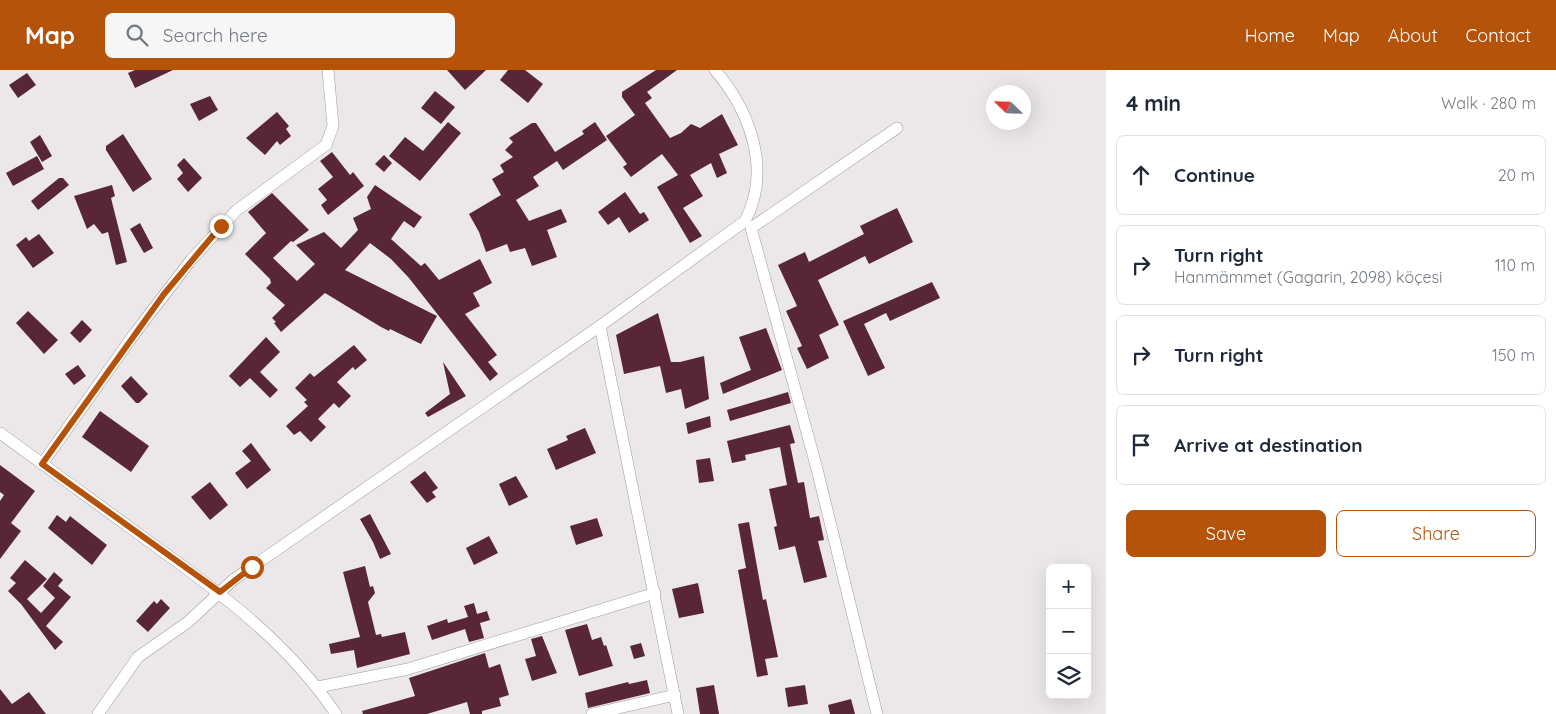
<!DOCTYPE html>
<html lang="en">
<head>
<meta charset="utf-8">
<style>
	body { margin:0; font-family:Quicksand,sans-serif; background:#f6f6f7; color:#1f2937 }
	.controls { position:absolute; right:15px; bottom:15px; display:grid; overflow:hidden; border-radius:8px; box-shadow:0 5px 20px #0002 }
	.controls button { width:45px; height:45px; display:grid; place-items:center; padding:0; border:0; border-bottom:1px solid #e0e1e3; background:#fff; color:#1f2937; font:25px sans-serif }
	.compass { position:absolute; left:986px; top:15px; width:45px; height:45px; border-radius:50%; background:#fff; box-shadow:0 5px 20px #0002; rotate:293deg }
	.stop { position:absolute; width:15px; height:15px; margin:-11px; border:4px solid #b45309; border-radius:50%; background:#fff }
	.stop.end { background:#b45309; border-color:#fff; box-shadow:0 1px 5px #0008 }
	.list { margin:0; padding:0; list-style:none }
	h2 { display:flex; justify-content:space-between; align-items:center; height:65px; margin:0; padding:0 20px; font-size:21px }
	h2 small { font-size:16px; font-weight:400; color:#747a83 }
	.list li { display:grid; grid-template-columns:32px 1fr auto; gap:15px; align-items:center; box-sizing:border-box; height:80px; margin:0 10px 10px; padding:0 10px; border:1px solid #e0e1e3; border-radius:8px }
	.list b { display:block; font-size:19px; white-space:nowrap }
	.list p { margin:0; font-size:16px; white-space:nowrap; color:#747a83 }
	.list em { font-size:16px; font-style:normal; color:#747a83 }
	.actions { display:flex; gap:10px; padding:15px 20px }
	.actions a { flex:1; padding:11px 0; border:1px solid #b45309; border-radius:8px; text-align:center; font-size:18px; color:#b45309 }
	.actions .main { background:#b45309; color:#fff }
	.icon { flex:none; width:28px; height:28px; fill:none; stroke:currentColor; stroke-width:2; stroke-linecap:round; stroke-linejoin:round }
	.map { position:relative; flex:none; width:1106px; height:644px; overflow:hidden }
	header { display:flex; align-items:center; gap:30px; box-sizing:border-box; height:70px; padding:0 25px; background:#b45309; color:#fff }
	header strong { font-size:24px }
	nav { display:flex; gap:28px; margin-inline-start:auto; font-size:18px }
	.search { width:350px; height:45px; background:#f6f6f7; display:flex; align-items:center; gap:12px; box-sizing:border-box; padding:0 18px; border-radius:8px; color:#747a83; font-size:19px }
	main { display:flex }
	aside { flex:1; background:#fff }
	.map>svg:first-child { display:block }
	.building { fill:#582539 }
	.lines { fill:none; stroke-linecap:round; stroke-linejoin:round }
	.minor-casing { stroke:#9f9b9e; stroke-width:12 }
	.minor { stroke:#fff; stroke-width:11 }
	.route { stroke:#b45309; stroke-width:6 }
</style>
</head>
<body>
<header>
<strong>Map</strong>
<div class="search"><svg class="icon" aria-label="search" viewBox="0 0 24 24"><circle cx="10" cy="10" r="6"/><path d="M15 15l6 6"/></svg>Search here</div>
<nav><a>Home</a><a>Map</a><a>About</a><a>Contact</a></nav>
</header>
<main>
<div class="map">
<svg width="1106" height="644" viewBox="0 0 1106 644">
	<rect width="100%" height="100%" fill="#ece8ea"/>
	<!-- building -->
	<g class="building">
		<polygon points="135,0 173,0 135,18 128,3"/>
		<polygon points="447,0 486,0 465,20"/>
		<polygon points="508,0 525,0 543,14 528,33 500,10"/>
		<polygon points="656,0 677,0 647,22 652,28 645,33 670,68 681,63 691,54 700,58 722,44 738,75 719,84 727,103 717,108 711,93 690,105 703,126 683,138 702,166 690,173 657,117 678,105 662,84 631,107 623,97 627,94 606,66 635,45 622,27 622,22"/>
		<polygon points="27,3 36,15 18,28 9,15"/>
		<polygon points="435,21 455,37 441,54 421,38"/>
		<polygon points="210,26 218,40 199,51 190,34"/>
		<polygon points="277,42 289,56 286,59 291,66 280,75 277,71 265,85 246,68"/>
		<polygon points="448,52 461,63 420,111 389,86 405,67 423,81"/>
		<polygon points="595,52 607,70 563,100 557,91 533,107 539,116 516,130 529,151 561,139 567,152 547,160 557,187 532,196 525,178 510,182 507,174 486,182 479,162 469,144 501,125 492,109 504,102 500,95 513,87 505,80 513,72 509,68 532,53 536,53 555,82 584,64 582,61"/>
		<polygon points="123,64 152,109 133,122 106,80 106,76"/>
		<polygon points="40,65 52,86 42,92 30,72"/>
		<polygon points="332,82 350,105 353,102 364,116 328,145 321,135 327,130 318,119 333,107 320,91"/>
		<polygon points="384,85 392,93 384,102 375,94"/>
		<polygon points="37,86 44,99 13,116 6,103"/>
		<polygon points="184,88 202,108 188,122 177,109 183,103 177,95"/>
		<polygon points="59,108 63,108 69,115 38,140 31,131"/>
		<polygon points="112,115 115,126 111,128 127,192 116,195 108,162 102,164 94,154 87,159 74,126"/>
		<polygon points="375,115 422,147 414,158 404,151 391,169 421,196 425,193 439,210 480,189 492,213 473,223 480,236 465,244 497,285 488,292 498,304 490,311 409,208 391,189 370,173 345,200 437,246 421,274 390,259 389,261 381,257 325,223 281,262 274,253 276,252 272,248 285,235 266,218 271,213 270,209 245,184 266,163 248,142 272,123 309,160 293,172 291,171 273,188 297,211 315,194 296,175 324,162 341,178 358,160 353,148 371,139 367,127"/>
		<polygon points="625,122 640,144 644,142 649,150 629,163 619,147 608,155 598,142"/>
		<polygon points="897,138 913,172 869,194 865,186 818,210 839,255 819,265 829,288 807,299 797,278 802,276 786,241 797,236 778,195 805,182 809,192 864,164 860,156"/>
		<polygon points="140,153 153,178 144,183 130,159"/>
		<polygon points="39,164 54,183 33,198 16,175 26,167 29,171"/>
		<polygon points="932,212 940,228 890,251 886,243 864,254 885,298 868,306 843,251"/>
		<polygon points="28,241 58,270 44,284 16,253"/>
		<polygon points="658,243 671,292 680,292 704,286 709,329 685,339 681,319 666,323 660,296 624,304 616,265"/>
		<polygon points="82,250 92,260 80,273 70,263"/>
		<polygon points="766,258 782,300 723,324 720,313 751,300 739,267"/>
		<polygon points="266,267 280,282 260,302 278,320 270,328 250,308 240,317 229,306"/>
		<polygon points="354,275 367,290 355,300 353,297 337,312 351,326 339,338 334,333 318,349 326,357 311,372 300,361 294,365 286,356 308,336 304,332 307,330 295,318 310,303 314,307"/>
		<polygon points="443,292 466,326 428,347 425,343 450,324"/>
		<polygon points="78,295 86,306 74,315 65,304"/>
		<polygon points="131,306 148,324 139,333 136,333 121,316"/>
		<polygon points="788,322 791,333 730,351 727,340"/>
		<polygon points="100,341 149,376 131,402 82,367"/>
		<polygon points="710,346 711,357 688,364 686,353"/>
		<polygon points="790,355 795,373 790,374 798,413 804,412 810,448 819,446 824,470 818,471 827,507 804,513 795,476 779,480 774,457 777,456 769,419 787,415 780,377 745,385 746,390 732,393 727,371"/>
		<polygon points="585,358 596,383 556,400 547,379 568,370 566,366"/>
		<polygon points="251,373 271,400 247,419 235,403 251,391 242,381"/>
		<polygon points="710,388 714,411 699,413 696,390"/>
		<polygon points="0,395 35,421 11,453 21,461 0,489 0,431 4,425 0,422"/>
		<polygon points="425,401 438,418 432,422 436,427 427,433 410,412"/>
		<polygon points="516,406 528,427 509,436 499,414"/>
		<polygon points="210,412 228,435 210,450 191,427"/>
		<polygon points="370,444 391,484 380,489 373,472 360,449"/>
		<polygon points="57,445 66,452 70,446 107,475 92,495 48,458"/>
		<polygon points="597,448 603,466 576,475 570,456"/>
		<polygon points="749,452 763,530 766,529 778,587 765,589 768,605 757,607 738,500 746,498 738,454"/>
		<polygon points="489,466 498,483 474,495 466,478"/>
		<polygon points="25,490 47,509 27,529 41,543 55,528 43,516 54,502 63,510 58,516 71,527 46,556 63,572 55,580 21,534 8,521 16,513 10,508"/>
		<polygon points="365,496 370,517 373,516 375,523 368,532 376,565 381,564 382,567 405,562 410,584 357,598 354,580 331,584 329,574 360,567 343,502"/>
		<polygon points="698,513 704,543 679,548 672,519"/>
		<polygon points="161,529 170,538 148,562 136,551 154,531 157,534"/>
		<polygon points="474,533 477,544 487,541 490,550 480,553 484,568 469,572 465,559 432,570 427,556 447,549 448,553 468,547 464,536"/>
		<polygon points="587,554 592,570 601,567 604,576 606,575 613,596 579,606 565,560"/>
		<polygon points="542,566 557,603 532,611 525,589 536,586 531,569"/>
		<polygon points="641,573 645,586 634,589 630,576"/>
		<polygon points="485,583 489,598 500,594 509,625 499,628 501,636 482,641 482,644 470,644 467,632 427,644 363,644 362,641 415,626 409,608"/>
		<polygon points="647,610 650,623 588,638 585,623 628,612 629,614"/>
		<polygon points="714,615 719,644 700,644 696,618"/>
		<polygon points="805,615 808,634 788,637 785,618"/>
		<polygon points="0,619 12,634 29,622 46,644 0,644"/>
		<polygon points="851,629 855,644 830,644 828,635"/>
	</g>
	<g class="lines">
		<!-- minor casing -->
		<g class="minor-casing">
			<g id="minor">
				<polyline points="600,256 678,644"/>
				<path d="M0,363c49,36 98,71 147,107 71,51 140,101 189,174"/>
				<polyline points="42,394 135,263 191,190 237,140 326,75 333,56 328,0"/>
				<polyline points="318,617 408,599 655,523"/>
				<path d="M98,644l40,-57 50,-35 45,-42 367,-254 145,-105c27,-51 5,-110 -30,-151"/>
				<polyline points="592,644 675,625"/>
				<polyline points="877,644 817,399 751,158 897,58"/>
			</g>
		</g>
		<!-- minor -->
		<use href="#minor" class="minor"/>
	</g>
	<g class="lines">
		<!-- route -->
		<polyline class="route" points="221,156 164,224 42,394 220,522 252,497"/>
	</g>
</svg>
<div class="controls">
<button>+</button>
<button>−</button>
<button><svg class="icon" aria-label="layers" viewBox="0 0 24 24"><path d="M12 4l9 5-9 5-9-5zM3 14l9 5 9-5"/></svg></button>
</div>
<svg class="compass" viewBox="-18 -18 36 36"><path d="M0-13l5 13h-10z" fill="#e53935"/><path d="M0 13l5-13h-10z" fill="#747a83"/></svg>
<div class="stop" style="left:252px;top:497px"></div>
<div class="stop end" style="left:221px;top:156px"></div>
</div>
<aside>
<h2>4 min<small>Walk · 280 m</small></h2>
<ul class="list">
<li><svg class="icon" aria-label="ahead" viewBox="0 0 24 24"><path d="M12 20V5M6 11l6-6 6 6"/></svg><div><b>Continue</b></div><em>20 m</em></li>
<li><svg class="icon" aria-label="right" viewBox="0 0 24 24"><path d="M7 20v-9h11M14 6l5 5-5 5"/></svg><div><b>Turn right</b><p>Hanmämmet (Gagarin, 2098) köçesi</p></div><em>110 m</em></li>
<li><svg class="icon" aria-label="right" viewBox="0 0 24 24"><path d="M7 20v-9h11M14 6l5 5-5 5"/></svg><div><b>Turn right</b></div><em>150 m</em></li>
<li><svg class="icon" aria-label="arrive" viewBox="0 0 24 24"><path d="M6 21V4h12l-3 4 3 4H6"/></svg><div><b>Arrive at destination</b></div></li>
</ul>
<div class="actions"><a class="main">Save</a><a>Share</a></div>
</aside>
</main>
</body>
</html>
